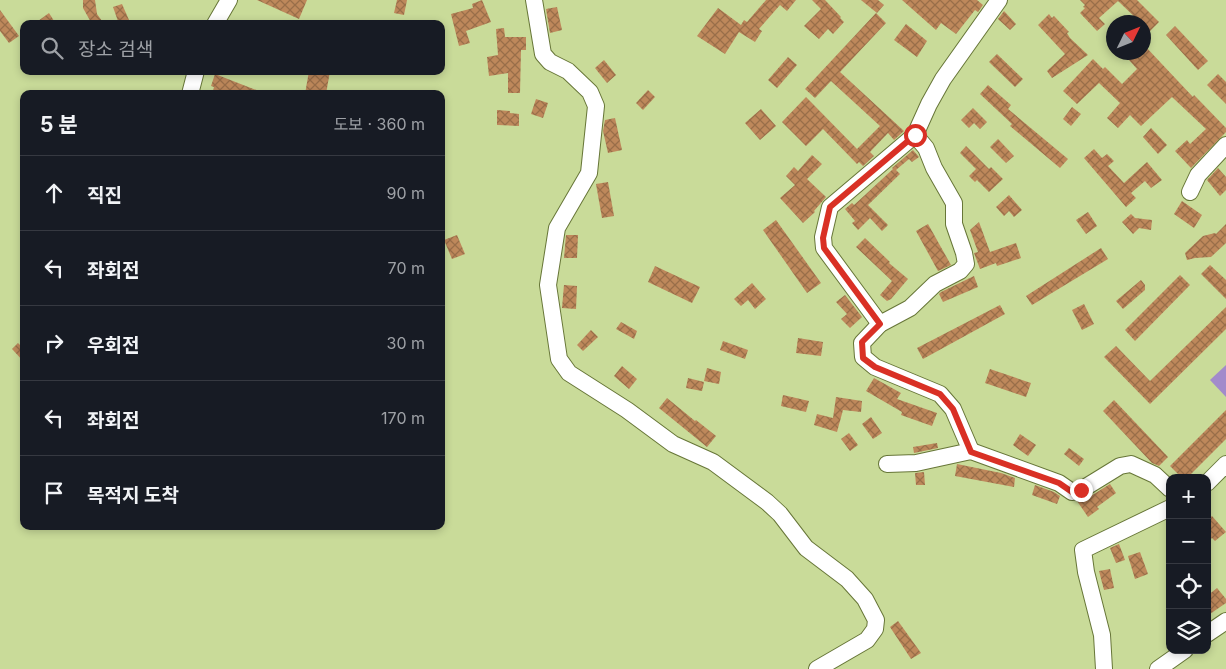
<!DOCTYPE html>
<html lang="ko">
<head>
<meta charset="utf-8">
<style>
	body { margin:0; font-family:Inter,"Noto Sans KR",sans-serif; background:#20242c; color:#f1f3f6 }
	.controls { position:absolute; right:15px; bottom:15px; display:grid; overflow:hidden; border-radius:10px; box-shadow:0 2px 8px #0003 }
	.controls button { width:45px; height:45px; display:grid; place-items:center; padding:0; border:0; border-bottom:1px solid #363941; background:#171b24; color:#f1f3f6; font:25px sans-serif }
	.compass { position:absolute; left:1106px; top:15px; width:45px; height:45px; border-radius:50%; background:#171b24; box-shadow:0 2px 8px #0003; rotate:47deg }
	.stop { position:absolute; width:15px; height:15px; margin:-11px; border:4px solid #d93025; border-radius:50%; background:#fff }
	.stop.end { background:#d93025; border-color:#fff; box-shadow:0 1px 5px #0008 }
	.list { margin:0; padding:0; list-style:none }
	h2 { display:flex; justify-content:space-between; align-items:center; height:65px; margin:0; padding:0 20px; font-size:21px }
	h2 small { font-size:16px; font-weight:400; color:#9ea1a6 }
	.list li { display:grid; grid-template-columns:32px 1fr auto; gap:15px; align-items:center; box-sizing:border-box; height:75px; padding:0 20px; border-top:1px solid #363941 }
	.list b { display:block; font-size:19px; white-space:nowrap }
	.list em { font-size:16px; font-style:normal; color:#9ea1a6 }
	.icon { flex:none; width:28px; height:28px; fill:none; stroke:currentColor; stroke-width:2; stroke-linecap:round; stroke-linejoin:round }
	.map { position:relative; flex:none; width:1226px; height:669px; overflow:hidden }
	.search { position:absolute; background:#171b24; box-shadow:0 2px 8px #0003; left:20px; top:20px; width:425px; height:55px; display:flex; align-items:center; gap:12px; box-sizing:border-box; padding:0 18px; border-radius:10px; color:#9ea1a6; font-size:19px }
	.panel { position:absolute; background:#171b24; box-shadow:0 2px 8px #0003; left:20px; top:90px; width:425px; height:440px; border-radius:10px }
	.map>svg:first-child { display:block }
	.water { fill:#a28bcb }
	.building { fill:url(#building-cross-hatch) }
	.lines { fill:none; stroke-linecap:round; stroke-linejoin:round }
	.minor-casing { stroke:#677638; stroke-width:18 }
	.minor { stroke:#fff; stroke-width:16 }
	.route { stroke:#d93025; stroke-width:6 }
</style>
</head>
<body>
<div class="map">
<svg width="1226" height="669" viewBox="0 0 1226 669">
	<defs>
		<pattern id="building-cross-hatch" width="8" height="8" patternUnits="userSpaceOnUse" patternTransform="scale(1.25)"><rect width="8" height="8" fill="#be885b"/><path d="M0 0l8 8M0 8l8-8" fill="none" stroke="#996e49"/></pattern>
	</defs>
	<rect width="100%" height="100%" fill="#c9db99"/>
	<!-- water -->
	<polygon class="water" points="1226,365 1226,397 1210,380"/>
	<!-- building -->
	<g class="building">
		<polygon points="83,0 95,0 97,14 102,21 98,24 92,24 83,8"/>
		<polygon points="257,0 307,0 299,19"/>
		<polygon points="397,0 407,0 404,15 394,13"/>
		<polygon points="482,0 491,22 466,31 470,43 459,46 451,14 473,8 472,4"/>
		<polygon points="766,0 796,0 787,11 780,5 759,29 762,31 755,42 739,32 725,54 697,36 718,8 741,25 744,20 747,22"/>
		<polygon points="812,0 825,0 841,17 840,18 844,22 833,34 828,29 819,39 804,26 821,9"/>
		<polygon points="861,0 878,0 884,5 877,13"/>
		<polygon points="902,0 977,0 983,5 978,12 975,10 956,34 941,23 936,30"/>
		<polygon points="1080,0 1137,0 1159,22 1144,37 1144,22 1140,22 1118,1 1099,18 1105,24 1097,31 1080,13 1085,8 1083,7 1085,5"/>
		<polygon points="122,4 129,20 119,24 113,7"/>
		<polygon points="557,7 562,30 550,33 546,9"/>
		<polygon points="0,10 19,36 9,43 0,31"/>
		<polygon points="1004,11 1016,24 1010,30 998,19"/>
		<polygon points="49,13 56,24 34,24"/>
		<polygon points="876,13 886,23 840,72 904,131 894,140 888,133 870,152 874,156 863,166 859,162 857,164 823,129 806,146 782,122 806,97 857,149 880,126 831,81 815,98 805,89"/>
		<polygon points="1049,14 1052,18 1054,16 1069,32 1067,33 1070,38 1088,55 1052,78 1047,71 1065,54 1038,25"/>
		<polygon points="906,24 927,41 917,57 894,40"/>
		<polygon points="1175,26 1208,61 1198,70 1166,35"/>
		<polygon points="504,28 505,37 526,37 526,50 521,50 520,93 508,93 508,73 489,76 487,57 498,55 496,29"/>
		<polygon points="1144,45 1193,97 1194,95 1226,128 1226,132 1191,168 1175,151 1187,140 1190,144 1206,129 1172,97 1141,126 1130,115 1118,128 1107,118 1120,103 1099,83 1077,104 1063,91 1093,59 1103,69 1105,67 1122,84 1137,69 1122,52 1144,52"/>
		<polygon points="997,54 1023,79 1015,87 989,62"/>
		<polygon points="788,57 797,65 777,88 768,80"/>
		<polygon points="604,60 616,75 607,83 595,68"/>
		<polygon points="309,71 330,71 326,94 305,94"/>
		<polygon points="215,74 264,93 264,94 212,94 214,87 211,86"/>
		<polygon points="1218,74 1226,82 1226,104 1207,85"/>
		<polygon points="988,85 1011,105 1008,109 1068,159 1060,168 1010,126 1012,124 980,94"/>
		<polygon points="648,90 655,97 643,110 636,103"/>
		<polygon points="536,99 548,103 543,118 531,114"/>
		<polygon points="1072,107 1081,114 1071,126 1063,119"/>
		<polygon points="973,108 987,122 980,129 974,123 969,128 961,120"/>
		<polygon points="761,109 776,126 760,140 745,123"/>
		<polygon points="497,110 510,111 510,113 519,114 519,126 497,125"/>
		<polygon points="615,118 622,150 608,153 603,131 605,120"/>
		<polygon points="1151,128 1167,145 1158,154 1143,137"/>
		<polygon points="998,139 1014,156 1006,163 990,147"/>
		<polygon points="966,146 989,169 991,167 1003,179 989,192 977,180 975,182 969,176 976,169 960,153"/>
		<polygon points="1094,149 1102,158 1107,154 1114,161 1108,166 1124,183 1147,162 1162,180 1151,188 1145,181 1131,193 1136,198 1126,207 1084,158"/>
		<polygon points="913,150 919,157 912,162 909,159 896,170 900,174 868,205 888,225 882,231 870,218 858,230 852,223 855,221 845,209 852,203 854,205 865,195 893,169 892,168"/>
		<polygon points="812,155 822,164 807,179 826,197 814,211 815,212 803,223 780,198 795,185 786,176 794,167 798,171"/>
		<polygon points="1218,168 1226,177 1226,190 1220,196 1207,180"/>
		<polygon points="608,182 614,216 602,218 596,184"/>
		<polygon points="1009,195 1022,210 1014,217 1009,211 1004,216 996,207"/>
		<polygon points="1182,201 1202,215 1194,228 1174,214"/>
		<polygon points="1088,212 1097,226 1086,234 1076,220"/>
		<polygon points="1131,214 1135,218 1152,220 1151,230 1139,228 1133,234 1122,222"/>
		<polygon points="776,220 821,283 807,293 763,230"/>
		<polygon points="979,222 990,252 1016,243 1021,258 997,266 996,263 980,269 974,253 978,252 970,230"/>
		<polygon points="928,224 951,265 938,271 916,231"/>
		<polygon points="1226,224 1226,243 1211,257 1195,258 1187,260 1185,253 1203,236 1215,233 1216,234"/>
		<polygon points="457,235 465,254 452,259 444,240"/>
		<polygon points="566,235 578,235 577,258 564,258"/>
		<polygon points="865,238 890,262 889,263 908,279 891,299 887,301 880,295 892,281 856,247"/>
		<polygon points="1101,248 1108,259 1032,305 1026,296"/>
		<polygon points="1210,265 1226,280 1226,299 1201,274"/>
		<polygon points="655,266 700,287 692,303 648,282"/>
		<polygon points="1180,275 1190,285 1135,341 1125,330"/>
		<polygon points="974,276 978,287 943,302 939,294 941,292"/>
		<polygon points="1141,280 1145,285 1145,290 1123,309 1116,301"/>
		<polygon points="752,283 766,299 755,309 748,300 741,306 734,299"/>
		<polygon points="564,285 577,286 576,309 562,308"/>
		<polygon points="845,295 862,317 850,328 841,319 847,314 836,302"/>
		<polygon points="1084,304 1094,324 1082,330 1072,310"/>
		<polygon points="1000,305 1005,314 923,359 917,348"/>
		<polygon points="1226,307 1226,329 1150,404 1104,357 1116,346 1150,381"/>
		<polygon points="621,322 637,331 634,339 616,329"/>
		<polygon points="591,330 598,337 583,351 577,345"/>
		<polygon points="798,338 823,342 821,356 796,353"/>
		<polygon points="723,341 748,350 745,359 720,350"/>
		<polygon points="18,343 24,349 24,362 12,349"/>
		<polygon points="622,366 637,379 629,389 614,376"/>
		<polygon points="707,368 721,372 719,384 704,381"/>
		<polygon points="990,369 1031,383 1026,397 985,383"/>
		<polygon points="688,378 704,382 702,391 686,388"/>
		<polygon points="874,378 901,393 897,399 937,413 932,426 901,415 902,412 866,391"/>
		<polygon points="783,395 809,401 806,412 781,406"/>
		<polygon points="836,397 862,401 861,412 843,410 837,432 814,425 817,414 833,418"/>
		<polygon points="667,398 695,421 696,420 716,436 707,447 659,408"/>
		<polygon points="1114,400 1168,457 1159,466 1152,463 1103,411"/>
		<polygon points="1226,410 1226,439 1187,478 1182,478 1170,466"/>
		<polygon points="871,417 882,433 873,439 862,424"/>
		<polygon points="849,433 858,445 850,451 841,439"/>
		<polygon points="1020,434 1036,445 1028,456 1013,445"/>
		<polygon points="937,443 938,448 914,453 913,447"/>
		<polygon points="1069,448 1084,459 1079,466 1064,454"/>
		<polygon points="957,464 1001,473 1015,478 1014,487 955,476"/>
		<polygon points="924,472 925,485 916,485 915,473"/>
		<polygon points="1110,484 1116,493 1097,507 1099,509 1088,517 1077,501 1086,499"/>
		<polygon points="1035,485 1054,492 1060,496 1057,504 1032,495"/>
		<polygon points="1212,516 1226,532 1215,541 1212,538 1207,542 1207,520"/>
		<polygon points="1119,544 1125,560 1116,563 1110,548"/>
		<polygon points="1140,552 1148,574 1135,579 1128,556"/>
		<polygon points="1110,569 1114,588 1104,590 1099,571"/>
		<polygon points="1217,588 1226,599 1226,603 1207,616 1207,596"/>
		<polygon points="898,621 921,653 911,659 890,627"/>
	</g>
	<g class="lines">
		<!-- minor casing -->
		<g class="minor-casing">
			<g id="minor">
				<polyline points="534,0 543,54 550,62 568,71 590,92 596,106 589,173 557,228 548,285 559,359 569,373 627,410 673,444 713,462 767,502 780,514 806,548 847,579 865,599 876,620 875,629 867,640 817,669"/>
				<polyline points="215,24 229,0"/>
				<polyline points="190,94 196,71"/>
				<polyline points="915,135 926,148 934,168 954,203 954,224 964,253 966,264 960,271 935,284 910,308 880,324 862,343 863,357 875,367 940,394 953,409 971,451"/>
				<polyline points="1190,192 1198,175 1226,145"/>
				<polyline points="880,324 824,248 823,237 830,207 915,135 929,104 943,79 999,0"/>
				<polyline points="887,464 916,463 971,451 1059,483 1072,492 1081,490 1120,466 1131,464 1155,475 1170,489"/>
				<polyline points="1207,483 1226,464"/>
				<polyline points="1207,634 1226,621"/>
				<polyline points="1104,669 1102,635 1086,572 1083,550 1170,508"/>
				<polyline points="1158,669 1185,650"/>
			</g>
		</g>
		<!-- minor -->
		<use href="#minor" class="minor"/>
	</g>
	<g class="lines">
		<!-- route -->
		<polyline class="route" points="915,135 830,207 823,238 824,248 880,324 862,342 863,358 875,367 940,394 953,409 971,452 1059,483 1072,492 1081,490"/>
	</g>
</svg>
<div class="controls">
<button>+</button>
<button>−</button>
<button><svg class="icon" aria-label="locate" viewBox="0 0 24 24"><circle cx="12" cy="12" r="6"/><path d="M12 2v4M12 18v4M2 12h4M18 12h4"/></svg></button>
<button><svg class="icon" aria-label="layers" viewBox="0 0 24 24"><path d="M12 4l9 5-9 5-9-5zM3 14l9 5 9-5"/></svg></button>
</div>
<svg class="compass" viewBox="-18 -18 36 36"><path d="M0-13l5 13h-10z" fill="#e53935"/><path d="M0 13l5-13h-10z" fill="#9ea1a6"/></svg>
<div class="stop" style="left:915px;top:135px"></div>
<div class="stop end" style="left:1081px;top:490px"></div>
<div class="search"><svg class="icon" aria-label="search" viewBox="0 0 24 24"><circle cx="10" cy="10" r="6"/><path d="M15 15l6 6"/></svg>장소 검색</div>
<section class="panel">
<h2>5 분<small>도보 · 360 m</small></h2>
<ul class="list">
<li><svg class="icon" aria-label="ahead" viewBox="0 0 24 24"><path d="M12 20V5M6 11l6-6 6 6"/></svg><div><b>직진</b></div><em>90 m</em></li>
<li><svg class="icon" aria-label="left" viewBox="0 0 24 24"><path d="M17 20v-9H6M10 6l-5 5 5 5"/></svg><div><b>좌회전</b></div><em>70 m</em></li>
<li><svg class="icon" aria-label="right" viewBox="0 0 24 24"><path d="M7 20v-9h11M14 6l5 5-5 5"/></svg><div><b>우회전</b></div><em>30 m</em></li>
<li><svg class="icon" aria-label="left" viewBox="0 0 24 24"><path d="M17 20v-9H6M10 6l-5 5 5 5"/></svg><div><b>좌회전</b></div><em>170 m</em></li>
<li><svg class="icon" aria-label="arrive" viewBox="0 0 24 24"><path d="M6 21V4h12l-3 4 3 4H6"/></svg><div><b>목적지 도착</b></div></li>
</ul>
</section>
</div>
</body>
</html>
